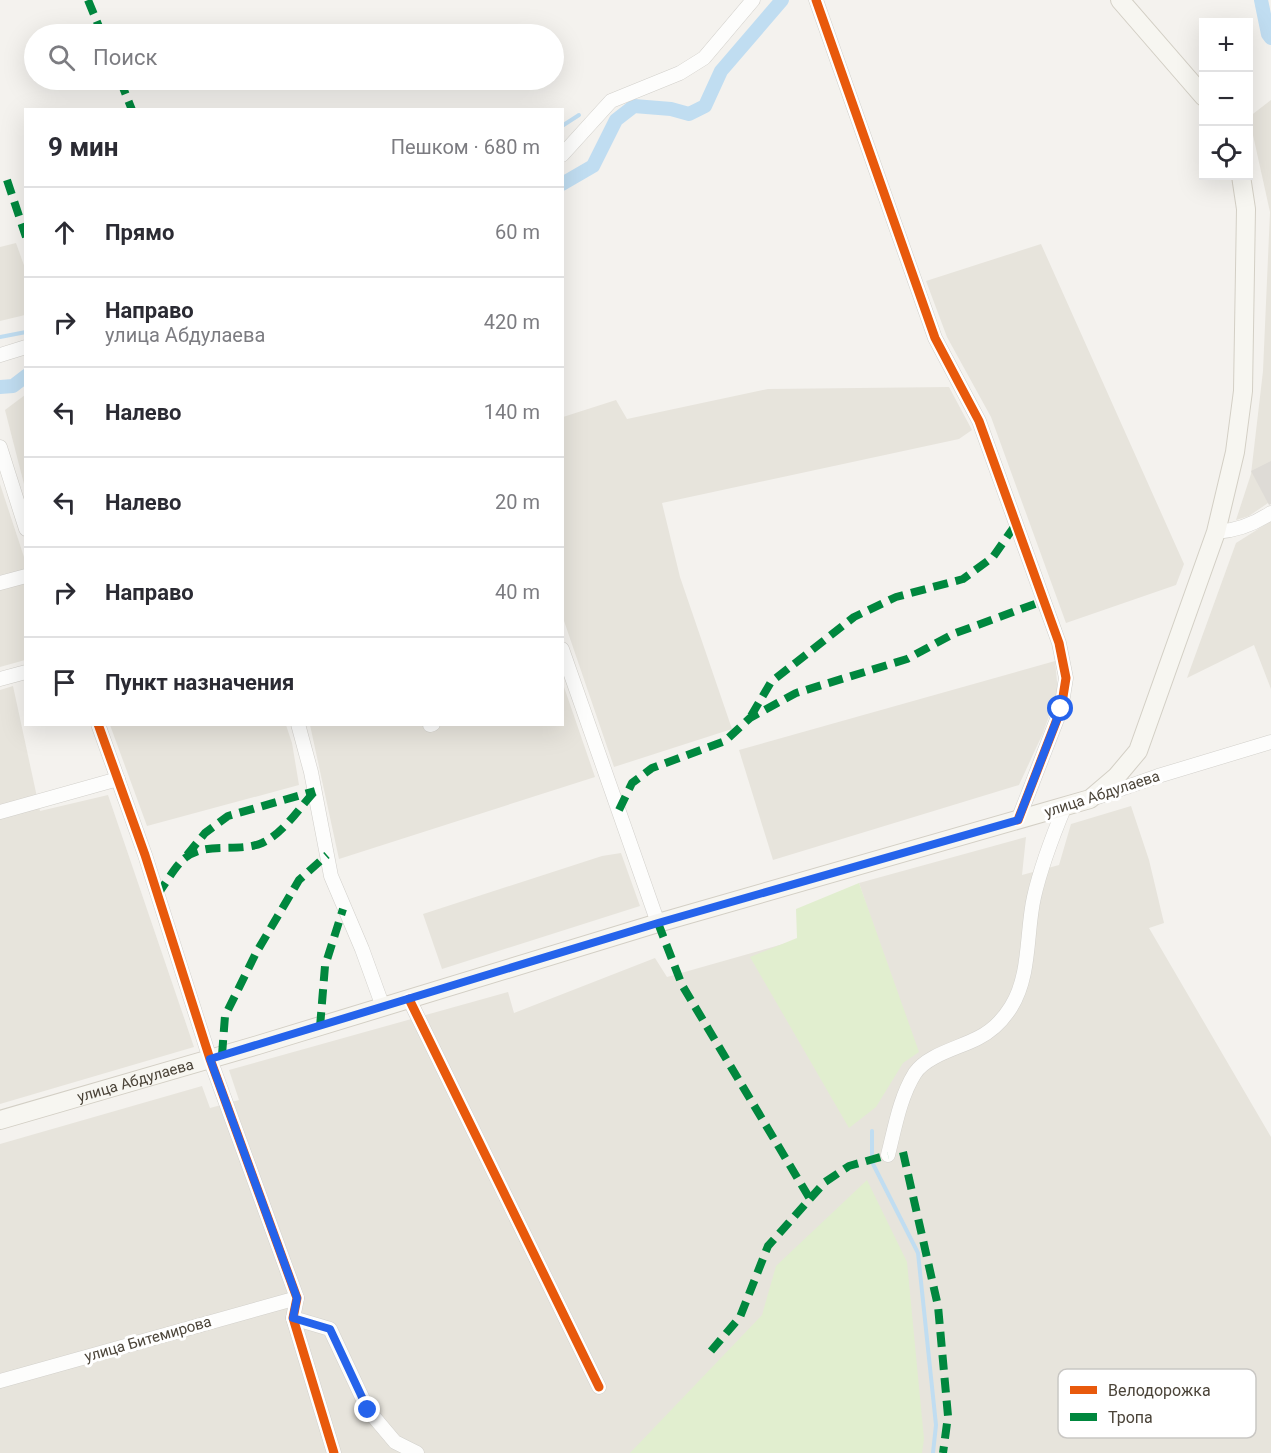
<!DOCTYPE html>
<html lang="ru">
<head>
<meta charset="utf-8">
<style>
	body { margin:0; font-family:Roboto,sans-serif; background:#f2f2f3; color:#2b2b33 }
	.controls { position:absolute; right:18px; top:18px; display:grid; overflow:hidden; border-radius:0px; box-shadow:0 6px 24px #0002 }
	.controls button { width:54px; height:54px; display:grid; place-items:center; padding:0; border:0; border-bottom:2px solid #e1e1e2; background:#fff; color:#2b2b33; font:30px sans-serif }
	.stop { position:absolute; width:18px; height:18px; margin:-14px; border:4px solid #2563eb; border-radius:50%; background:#fff }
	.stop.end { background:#2563eb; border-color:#fff; box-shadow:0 2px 6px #0008 }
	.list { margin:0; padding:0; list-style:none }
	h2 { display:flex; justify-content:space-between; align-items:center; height:78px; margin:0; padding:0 24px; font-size:26px }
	h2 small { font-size:20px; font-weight:400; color:#7c7c81 }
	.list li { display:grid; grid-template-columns:39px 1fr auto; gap:18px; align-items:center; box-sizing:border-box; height:90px; padding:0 24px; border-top:2px solid #e1e1e2 }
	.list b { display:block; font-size:22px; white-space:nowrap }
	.list p { margin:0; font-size:20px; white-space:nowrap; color:#7c7c81 }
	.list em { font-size:20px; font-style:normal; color:#7c7c81 }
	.icon { flex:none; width:33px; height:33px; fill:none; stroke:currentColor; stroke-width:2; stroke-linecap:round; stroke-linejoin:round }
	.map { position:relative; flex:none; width:1271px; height:1453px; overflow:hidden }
	.search { position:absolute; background:#fff; box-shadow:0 6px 24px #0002; left:24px; top:24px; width:540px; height:66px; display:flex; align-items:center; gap:15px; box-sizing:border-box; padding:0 21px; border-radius:33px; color:#7c7c81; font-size:22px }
	.panel { position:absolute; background:#fff; box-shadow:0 6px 24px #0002; left:24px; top:108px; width:540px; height:618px; border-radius:0px }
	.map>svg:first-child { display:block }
	.residential { fill:#e7e4dc }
	.green { fill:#e1eecf }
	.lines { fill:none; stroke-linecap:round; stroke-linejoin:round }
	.stream { stroke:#c0ddf1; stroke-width:4 }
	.canal { stroke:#c0ddf1; stroke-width:14 }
	.building { fill:#dedbd6 }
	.street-casing { stroke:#d2d0cb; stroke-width:15 }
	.secondary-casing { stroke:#d3cfc5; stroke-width:20 }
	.street { stroke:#fdfdfc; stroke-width:14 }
	.secondary { stroke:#f7f6f1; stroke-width:18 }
	.quiet { stroke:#00873e; stroke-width:8; stroke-dasharray:15 8; stroke-linecap:butt }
	.cycleway-casing { stroke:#fff; stroke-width:13 }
	.cycleway { stroke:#e8590c; stroke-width:9 }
	.route { stroke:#2563eb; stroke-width:8 }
	.labels { text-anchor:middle; stroke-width:6; stroke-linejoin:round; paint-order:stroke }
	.street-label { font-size:15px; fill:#4b4439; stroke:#fff }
	.key { fill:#fff; stroke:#c9c7c4; stroke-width:1.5 }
	.key-label { font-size:16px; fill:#4b4439 }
</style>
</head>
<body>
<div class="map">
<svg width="1271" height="1453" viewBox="0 0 1271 1453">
	<rect width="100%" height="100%" fill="#f4f2ee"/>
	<!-- residential -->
	<g class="residential">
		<polygon points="1271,100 1271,501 1249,516 1236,520 1251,474 1263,371 1270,212 1249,117"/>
		<polygon points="16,243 25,268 25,315 0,321 0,247"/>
		<polygon points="1041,244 1184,564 1176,585 1066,623 991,417 947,337 926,281"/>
		<polygon points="949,387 972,430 959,439 662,503 680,577 732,729 614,767 563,618 563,417 616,400 627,419 768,389"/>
		<polygon points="25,395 25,488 5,410"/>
		<polygon points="0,484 26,563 25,660 0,667"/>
		<polygon points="1271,521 1271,689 1254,645 1187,678 1236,543"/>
		<polygon points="1055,661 1058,691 1043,733 1019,785 773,860 739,750"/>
		<polygon points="563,684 595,777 339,859 310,725 562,724"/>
		<polygon points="13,686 40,811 108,795 194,1047 0,1104 0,690"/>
		<polygon points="110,725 286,725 292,743 299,785 147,826"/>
		<polygon points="1131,806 1149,860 1164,923 1149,928 1271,1137 1271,1453 0,1453 0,1144 202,1086 210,1108 239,1100 229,1070 508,992 514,1013 655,958 667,977 871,919 859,883 1026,837 1022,875 1059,865 1071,824"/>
		<polygon points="621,853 640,906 442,969 423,914 602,856"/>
	</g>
	<!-- green -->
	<g class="green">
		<polygon points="859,883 919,1052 903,1063 876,1107 849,1128 750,957 797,938 796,909"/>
		<polygon points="867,1180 907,1262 924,1439 922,1453 630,1453 762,1315 776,1266"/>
	</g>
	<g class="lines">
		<!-- stream -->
		<g class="stream">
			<polyline points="562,126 579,115"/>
			<polyline points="0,337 26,332"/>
			<polyline points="872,1131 872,1162 918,1253 936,1425 933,1453"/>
		</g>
		<!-- canal -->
		<g class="canal">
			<polyline points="1261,0 1268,34 1271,38"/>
			<polyline points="562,184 593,166 616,120 634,106 671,109 689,114 705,106 721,71 782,0"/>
			<polyline points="0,387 13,386 26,376"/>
		</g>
	</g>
	<!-- building -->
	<polygon class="building" points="1271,461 1271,504 1269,505 1251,471"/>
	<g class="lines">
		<!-- street casing -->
		<g class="street-casing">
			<g id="street">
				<polyline points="816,0 935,338 979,421 1059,643 1066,678 1061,709 1018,820"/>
				<polyline points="562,155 611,101 680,73 704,58 753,0"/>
				<polyline points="0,355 26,347"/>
				<polyline points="0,447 26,529"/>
				<path d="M1216,532c21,-1 38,-8 55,-19"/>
				<polyline points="0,583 26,576"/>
				<polyline points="562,649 658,923"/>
				<polyline points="0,679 26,672"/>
				<polyline points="98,724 145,855 210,1059 297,1298 293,1318 334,1453"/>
				<polyline points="298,724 311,772 331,876 362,949 383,1007"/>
				<polyline points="430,725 433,724"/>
				<polyline points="1098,797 1158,776 1271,742"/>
				<polyline points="0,812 118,779"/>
				<polyline points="409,999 599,1387"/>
				<path d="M888,1155c7,-28 12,-58 27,-82 12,-18 44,-25 63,-35 14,-7 25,-18 33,-31 20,-32 15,-75 23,-110 7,-31 19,-62 31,-91"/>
				<polyline points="293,1318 330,1329 368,1410 395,1442 417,1453"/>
				<polyline points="0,1381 297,1298"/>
			</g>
		</g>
		<!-- secondary casing -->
		<g class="secondary-casing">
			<g id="secondary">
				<polyline points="1120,0 1204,97"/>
				<path id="s1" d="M0,1120l258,-75 400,-122 432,-124 27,-23 21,-25 78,-219 19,-80 8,-61 3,-182 -5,-33"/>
			</g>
		</g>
		<!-- street -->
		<use href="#street" class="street"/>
		<!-- secondary -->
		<use href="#secondary" class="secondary"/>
		<!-- quiet -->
		<g class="quiet">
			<polyline points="88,0 102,34"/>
			<polyline points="120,80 132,110"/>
			<polyline points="7,180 26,237"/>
			<polyline points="751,716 771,682 854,617 896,597 963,579 993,557 1016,524"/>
			<polyline points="619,810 632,783 652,768 725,741 750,718 796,693 907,659 953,634 1043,601"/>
			<polyline points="187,855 205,833 228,816 315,791"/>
			<path d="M157,895c8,-10 18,-29 28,-37 21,-17 53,-5 77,-15 22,-10 37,-35 53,-52"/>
			<polyline points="658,923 682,985 810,1199"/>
			<polyline points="320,1027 325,966 343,909"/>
			<polyline points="222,1055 225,1016 256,953 299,880 327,855"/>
			<polyline points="903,1152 938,1306 948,1416 943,1453"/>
			<polyline points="711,1351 740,1317 768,1246 825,1182 849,1166 888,1155"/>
		</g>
		<!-- cycleway casing -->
		<g class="cycleway-casing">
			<g id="cycleway">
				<polyline points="816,0 935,338 979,421 1059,643 1066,678 1061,709 1018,820"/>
				<polyline points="98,724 145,855 210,1059 297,1298 293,1318 334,1453"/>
				<polyline points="409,999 599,1387"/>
			</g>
		</g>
		<!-- cycleway -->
		<use href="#cycleway" class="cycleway"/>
	</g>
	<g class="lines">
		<!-- route -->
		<polyline class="route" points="368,1410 330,1329 293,1318 297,1298 210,1059 658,923 1018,820 1061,709"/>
	</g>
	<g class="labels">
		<!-- street labels -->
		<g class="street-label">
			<text transform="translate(1102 794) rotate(-18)" y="5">улица Абдулаева</text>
			<text dy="5" stroke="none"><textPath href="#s1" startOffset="141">улица Абдулаева</textPath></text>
			<text transform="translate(148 1339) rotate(-16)" y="5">улица Битемирова</text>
		</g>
	</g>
	<!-- legend -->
	<rect x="1058" y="1369" width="198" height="69" rx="9" class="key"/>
	<rect x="1070" y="1386" width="27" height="8" fill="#e8590c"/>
	<rect x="1070" y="1413" width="27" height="8" fill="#00873e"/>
	<g class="key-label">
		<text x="1108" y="1396">Велодорожка</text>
		<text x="1108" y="1423">Тропа</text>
	</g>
</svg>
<div class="controls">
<button>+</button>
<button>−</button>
<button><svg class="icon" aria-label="locate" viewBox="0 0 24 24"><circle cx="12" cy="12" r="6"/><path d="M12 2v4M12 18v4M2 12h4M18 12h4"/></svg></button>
</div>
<div class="stop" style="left:1061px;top:709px"></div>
<div class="stop end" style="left:368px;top:1410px"></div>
<div class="search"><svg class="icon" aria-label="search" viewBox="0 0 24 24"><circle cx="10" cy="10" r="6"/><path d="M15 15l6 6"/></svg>Поиск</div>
<section class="panel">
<h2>9 мин<small>Пешком · 680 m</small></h2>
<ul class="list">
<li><svg class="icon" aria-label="ahead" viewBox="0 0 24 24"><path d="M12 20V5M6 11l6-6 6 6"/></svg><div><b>Прямо</b></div><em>60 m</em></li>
<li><svg class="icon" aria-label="right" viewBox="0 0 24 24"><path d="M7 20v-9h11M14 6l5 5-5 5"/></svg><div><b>Направо</b><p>улица Абдулаева</p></div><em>420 m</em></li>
<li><svg class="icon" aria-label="left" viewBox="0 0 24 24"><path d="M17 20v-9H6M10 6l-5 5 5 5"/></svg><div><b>Налево</b></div><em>140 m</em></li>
<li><svg class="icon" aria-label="left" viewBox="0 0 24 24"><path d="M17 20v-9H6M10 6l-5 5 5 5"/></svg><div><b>Налево</b></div><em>20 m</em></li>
<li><svg class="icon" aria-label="right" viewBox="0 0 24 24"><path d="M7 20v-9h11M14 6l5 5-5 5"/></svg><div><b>Направо</b></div><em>40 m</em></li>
<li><svg class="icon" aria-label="arrive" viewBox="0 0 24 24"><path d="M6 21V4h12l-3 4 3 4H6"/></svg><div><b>Пункт назначения</b></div></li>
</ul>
</section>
</div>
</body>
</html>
